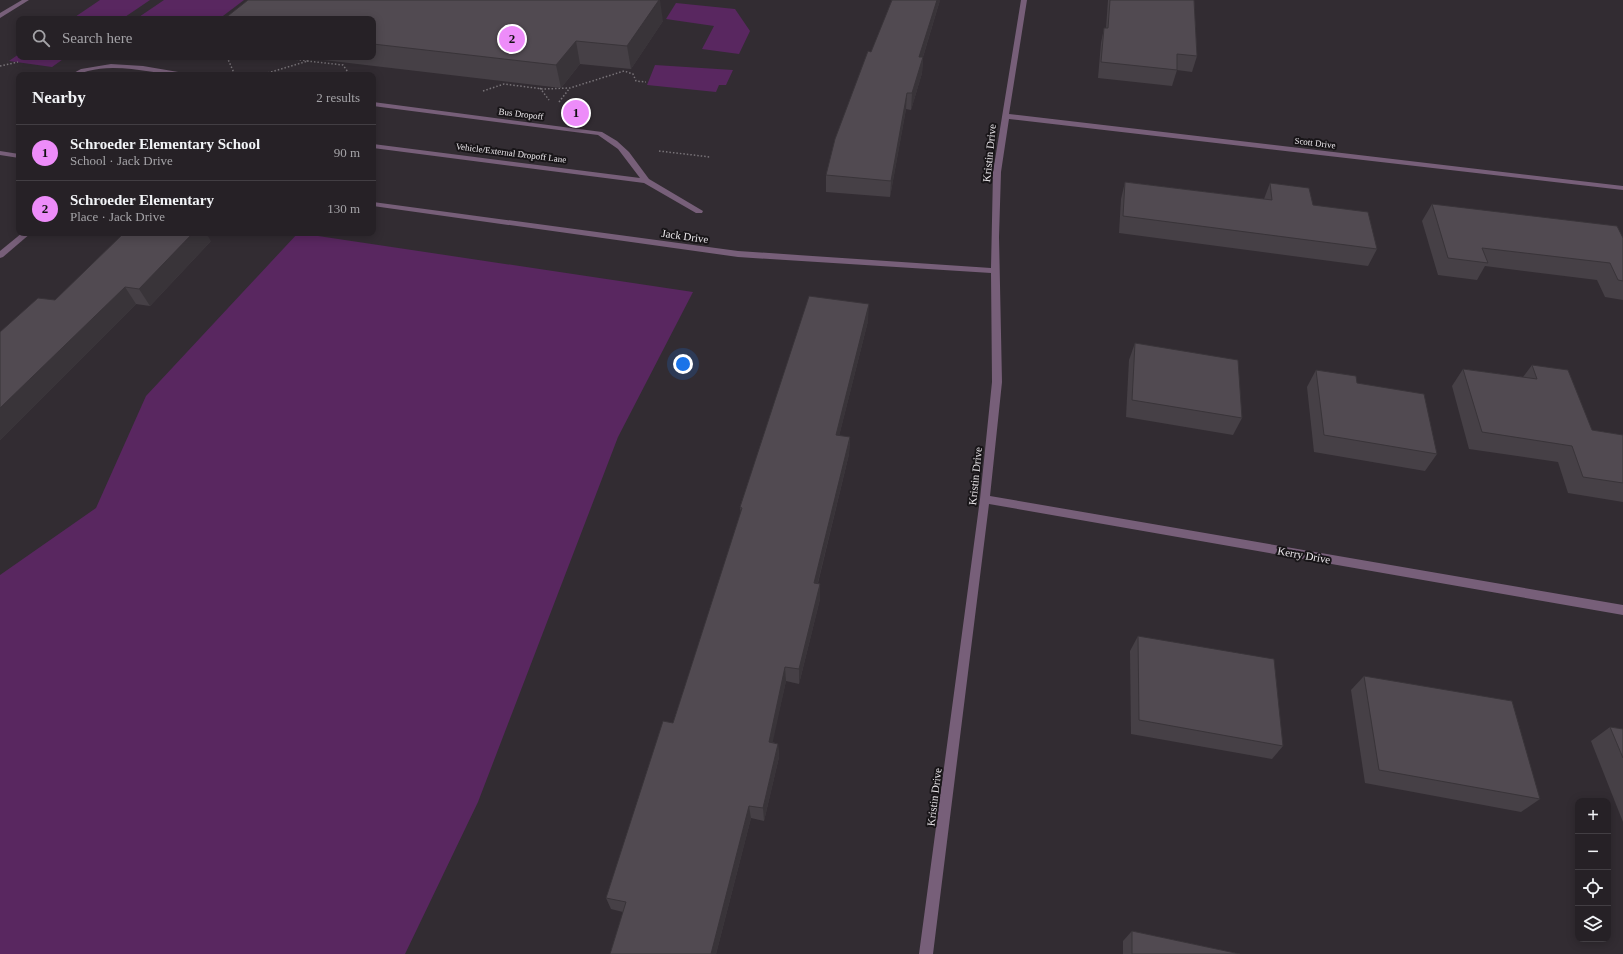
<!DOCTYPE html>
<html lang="en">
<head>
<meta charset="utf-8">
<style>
	body { margin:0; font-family:Georgia,serif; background:#322e32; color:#f1f3f6 }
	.controls { position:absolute; right:12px; bottom:12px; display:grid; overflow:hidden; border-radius:8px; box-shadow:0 2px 10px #0003 }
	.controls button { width:36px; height:36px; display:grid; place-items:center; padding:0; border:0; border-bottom:1px solid #423e43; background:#262126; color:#f1f3f6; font:20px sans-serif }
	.you { position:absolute; left:683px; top:364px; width:14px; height:14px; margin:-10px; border:3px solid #fff; border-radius:50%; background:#1a73e8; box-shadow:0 0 0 6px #1a73e833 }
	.badge { display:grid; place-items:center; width:26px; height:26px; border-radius:50%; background:#ed8cf9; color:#111; font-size:13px; font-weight:700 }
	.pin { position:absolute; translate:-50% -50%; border:2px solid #fff; box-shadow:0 1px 4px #0006 }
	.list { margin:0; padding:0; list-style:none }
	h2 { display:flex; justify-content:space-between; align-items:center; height:52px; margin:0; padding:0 16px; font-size:17px }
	h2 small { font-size:13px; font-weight:400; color:#a4a3a7 }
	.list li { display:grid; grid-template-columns:26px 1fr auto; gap:12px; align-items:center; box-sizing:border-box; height:56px; padding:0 16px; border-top:1px solid #423e43 }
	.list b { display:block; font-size:15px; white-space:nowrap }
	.list p { margin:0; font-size:13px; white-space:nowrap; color:#a4a3a7 }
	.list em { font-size:13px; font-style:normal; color:#a4a3a7 }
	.icon { flex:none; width:22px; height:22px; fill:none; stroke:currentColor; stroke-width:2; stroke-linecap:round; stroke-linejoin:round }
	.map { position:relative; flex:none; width:1623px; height:954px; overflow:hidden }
	.search { position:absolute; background:#262126; box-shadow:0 2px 10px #0003; left:16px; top:16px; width:360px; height:44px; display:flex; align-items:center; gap:10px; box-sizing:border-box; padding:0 14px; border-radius:8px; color:#a4a3a7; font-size:15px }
	.panel { position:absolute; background:#262126; box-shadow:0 2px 10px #0003; left:16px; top:72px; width:360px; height:164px; border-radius:8px }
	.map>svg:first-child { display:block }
	.green { fill:#592760 }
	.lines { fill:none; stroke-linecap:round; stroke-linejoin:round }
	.path { stroke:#787378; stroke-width:1.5; stroke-dasharray:1.5 2; stroke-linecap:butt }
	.service { fill:#775f79; fill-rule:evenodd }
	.minor { fill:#775f79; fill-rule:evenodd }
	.wall { fill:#464046 }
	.shaded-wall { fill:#393439 }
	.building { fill:#514a51; stroke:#393439 }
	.labels { text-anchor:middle; stroke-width:4; stroke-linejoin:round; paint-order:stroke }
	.far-street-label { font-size:9px; fill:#ece8ec; stroke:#181518 }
	.street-label { font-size:11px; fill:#ece8ec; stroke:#181518 }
</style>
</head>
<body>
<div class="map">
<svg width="1623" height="954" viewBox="0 0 1623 954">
	<rect width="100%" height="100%" fill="#322c32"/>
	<!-- green -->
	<g class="green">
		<polygon points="100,0 150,0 122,19 72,19"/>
		<polygon points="164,0 244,0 219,19 136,19"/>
		<polygon points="676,3 735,9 750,31 739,54 702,49 714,26 666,19"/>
		<polygon points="19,54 19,57 66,57 52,67 9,61"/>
		<polygon points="655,65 733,70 726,85 719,85 716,92 647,85"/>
		<polygon points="298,233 693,292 618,437 478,802 405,954 0,954 0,575 96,508 146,396"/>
	</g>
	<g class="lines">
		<!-- path -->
		<g class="path">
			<polyline points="227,57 234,73 256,75"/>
			<polyline points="307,61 343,65 350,75"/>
			<polyline points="0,66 18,62"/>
			<polyline points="261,75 308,61 279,57"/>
			<polyline points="540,88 549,100"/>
			<polyline points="483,91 504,84 543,89 570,88 624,71 633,74 636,81 646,82"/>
			<polyline points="559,102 569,89"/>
			<polyline points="659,151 710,157"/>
		</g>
		<!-- service -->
		<g class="service">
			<polygon points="22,0 29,0 0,18 0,13"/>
			<path d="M111,64l32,2 41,7 3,2c-25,0 -49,-7 -74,-7 -9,0 -17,1 -25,3 -7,2 -11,4 -18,4l11,-6z"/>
			<polygon points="373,102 602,132 617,141 629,152 649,179 703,211 702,213 696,213 644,183 373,148 373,144 640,178 618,149 598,135 373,106"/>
		</g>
		<!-- minor -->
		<g class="minor">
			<polygon points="1021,0 1027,0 1009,114 1623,186 1623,190 1009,119 1001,172 999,237 1002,382 990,496 1623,605 1623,615 989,504 933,954 919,954 980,499 992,382 991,273 738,257 373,206 373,202 738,251 991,268 993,172"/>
			<polygon points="0,151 19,154 19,158 0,155"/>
			<polygon points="22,233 31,233 3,257 0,258 0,251"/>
		</g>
	</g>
	<!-- wall -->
	<g class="wall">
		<polygon points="940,0 923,57 922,73 911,110 906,109 890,197 826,192 826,175"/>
		<polygon points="1108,0 1194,0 1197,56 1192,72 1177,70 1172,86 1098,78 1101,43 1104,28 1106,28"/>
		<polygon points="373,19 663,21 631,69 580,64 561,88 298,57 373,57"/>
		<polygon points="1125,182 1264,199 1270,183 1313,205 1377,249 1368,266 1119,233 1121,199"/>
		<polygon points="1432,204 1623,238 1623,300 1605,297 1597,280 1485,266 1477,280 1438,275 1422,221"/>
		<polygon points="211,241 150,306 136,304 0,440 0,332 55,300"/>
		<polygon points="868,321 839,436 850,437 849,454 818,583 820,584 820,599 799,684 786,681 772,742 778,744 779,757 764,821 751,818 716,954 610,954 623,912 611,909 606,898 673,723 741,513 740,507"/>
		<polygon points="1135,343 1242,418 1233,435 1126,417 1129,360"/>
		<polygon points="1532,365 1592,430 1623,435 1623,502 1568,493 1558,462 1469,449 1452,386 1463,369 1523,377"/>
		<polygon points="1316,370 1357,383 1437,454 1425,471 1314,452 1307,387"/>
		<polygon points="1138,636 1283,746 1272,759 1131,734 1130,651"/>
		<polygon points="1364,676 1540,799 1521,812 1365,783 1351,690"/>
		<polygon points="1610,727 1623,729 1623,822 1591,741"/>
		<polygon points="1132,931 1240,954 1123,954 1123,941"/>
	</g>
	<!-- shaded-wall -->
	<g class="shaded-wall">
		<polygon points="659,0 660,0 663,21 631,69 627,46"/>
		<polygon points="937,0 940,0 918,73 919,57"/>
		<polygon points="576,41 580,64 561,88 556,65"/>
		<polygon points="923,57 922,73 911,110 912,93"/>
		<polygon points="907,93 906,109 890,197 891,181"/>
		<polygon points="193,233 206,233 211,241 150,306 139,289"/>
		<polygon points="125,287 136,304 0,440 0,408"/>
		<polygon points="869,304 868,321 835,452 836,435"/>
		<polygon points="850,437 849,454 814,598 814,583"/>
		<polygon points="820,584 820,599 799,684 799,669"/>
		<polygon points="785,667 786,681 770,755 769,742"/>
		<polygon points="778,744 779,757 764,821 763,808"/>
		<polygon points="749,806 751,818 716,954 711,954"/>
	</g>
	<!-- building -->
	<g class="building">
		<polygon points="248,0 659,0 627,46 576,41 556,65 373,44 373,19 224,19"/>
		<polygon points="892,0 937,0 919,57 923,57 912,93 907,93 891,181 826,175 835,139 868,51 871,52"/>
		<polygon points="1110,0 1194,0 1197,56 1177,54 1177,70 1101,62 1104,28 1108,28"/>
		<polygon points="1125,182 1272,200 1270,183 1309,188 1313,205 1368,212 1377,249 1123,216"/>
		<polygon points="1432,204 1617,226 1623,238 1623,281 1618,280 1610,263 1482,248 1488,263 1448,258"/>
		<polygon points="124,233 193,233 139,289 125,287 0,408 0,332 38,298 55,300"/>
		<polygon points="809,296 869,304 836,435 850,437 814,583 820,584 799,669 785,667 769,742 778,744 763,808 749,806 711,954 610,954 626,902 606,898 663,721 673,723 742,508 740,507"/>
		<polygon points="1135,343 1238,360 1242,418 1132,400"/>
		<polygon points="1532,365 1568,370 1592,430 1623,435 1623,483 1583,477 1572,446 1482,432 1463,369 1537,379"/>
		<polygon points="1316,370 1356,376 1357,383 1424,394 1437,454 1324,435"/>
		<polygon points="1138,636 1274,659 1283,746 1139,720"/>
		<polygon points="1364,676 1512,701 1540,799 1379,770"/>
		<polygon points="1610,727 1623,729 1623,758"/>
		<polygon points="1132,931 1240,954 1132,954"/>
	</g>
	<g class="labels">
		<!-- far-street labels -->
		<g class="far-street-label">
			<text transform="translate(521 114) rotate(7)" y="3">Bus Dropoff</text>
			<text transform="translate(1315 143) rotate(7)" y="3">Scott Drive</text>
			<text transform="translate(511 153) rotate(7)" y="3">Vehicle/External Dropoff Lane</text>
		</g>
		<!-- street labels -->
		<g class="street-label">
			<text transform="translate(989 153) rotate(-84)" y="4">Kristin Drive</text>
			<text transform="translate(685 236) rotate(8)" y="4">Jack Drive</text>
			<text transform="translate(975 476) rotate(-84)" y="4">Kristin Drive</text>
			<text transform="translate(1304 555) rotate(10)" y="4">Kerry Drive</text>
			<text transform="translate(934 797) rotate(-83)" y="4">Kristin Drive</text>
		</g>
	</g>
</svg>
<div class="controls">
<button>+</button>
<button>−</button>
<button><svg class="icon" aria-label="locate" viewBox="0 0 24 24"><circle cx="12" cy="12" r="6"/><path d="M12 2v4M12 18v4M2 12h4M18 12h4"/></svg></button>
<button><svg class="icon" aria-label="layers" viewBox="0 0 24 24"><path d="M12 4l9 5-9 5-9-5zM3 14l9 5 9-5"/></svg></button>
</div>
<div class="you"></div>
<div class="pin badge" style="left:576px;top:113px">1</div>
<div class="pin badge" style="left:512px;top:39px">2</div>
<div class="search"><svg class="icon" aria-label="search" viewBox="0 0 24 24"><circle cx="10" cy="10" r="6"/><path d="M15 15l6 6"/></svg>Search here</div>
<section class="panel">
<h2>Nearby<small>2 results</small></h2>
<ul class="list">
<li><span class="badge">1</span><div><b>Schroeder Elementary School</b><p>School · Jack Drive</p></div><em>90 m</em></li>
<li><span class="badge">2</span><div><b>Schroeder Elementary</b><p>Place · Jack Drive</p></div><em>130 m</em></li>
</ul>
</section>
</div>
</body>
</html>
